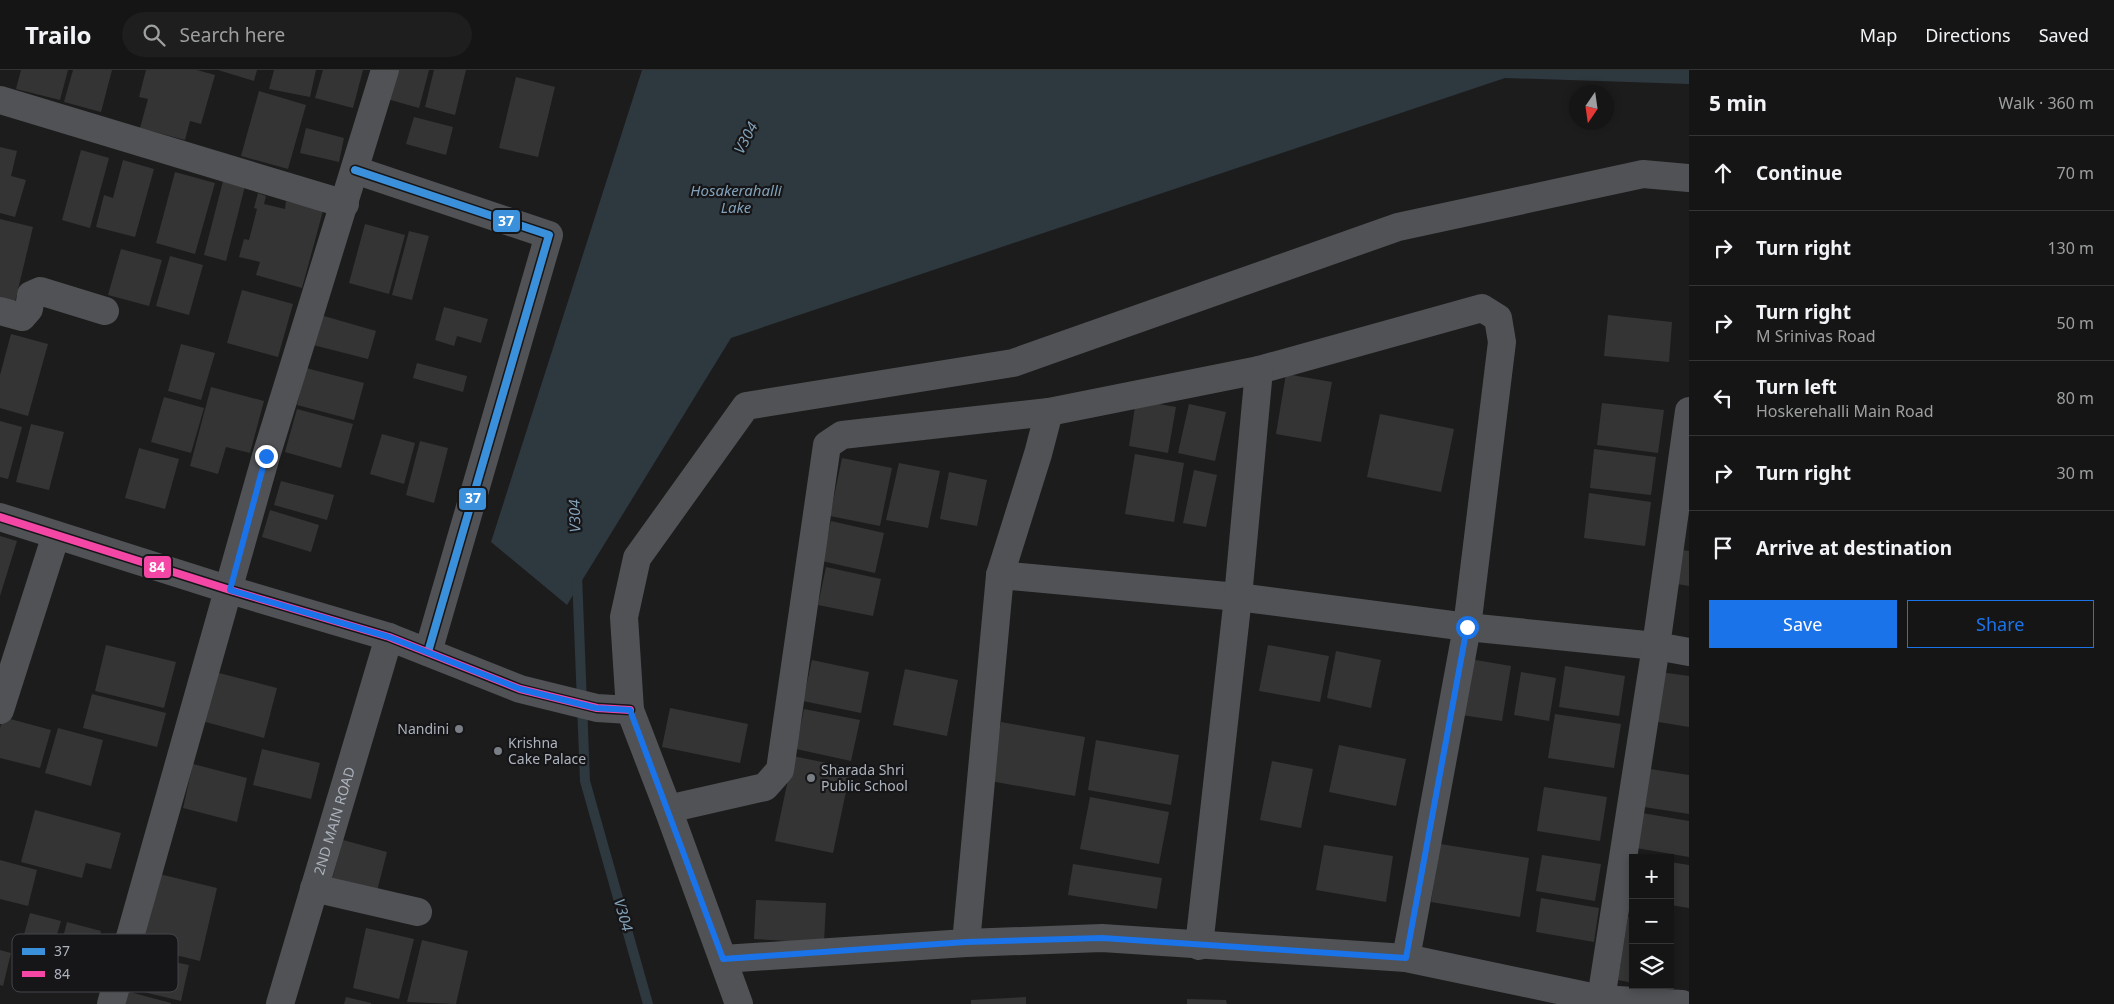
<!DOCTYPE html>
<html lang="en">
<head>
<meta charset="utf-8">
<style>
	body { margin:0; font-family:"Noto Sans",sans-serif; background:#1e1e1e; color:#f1f3f6 }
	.controls { position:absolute; right:15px; bottom:15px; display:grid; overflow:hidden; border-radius:0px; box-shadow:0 2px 8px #0003 }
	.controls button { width:45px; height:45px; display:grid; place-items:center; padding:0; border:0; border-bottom:1px solid #343434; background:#151515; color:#f1f3f6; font:25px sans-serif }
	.compass { position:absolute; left:1569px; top:15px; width:45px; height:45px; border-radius:50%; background:#151515; box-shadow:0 2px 8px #0003; rotate:193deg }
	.stop { position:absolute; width:15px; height:15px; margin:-11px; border:4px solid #1a73e8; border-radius:50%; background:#fff }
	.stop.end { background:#1a73e8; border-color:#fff; box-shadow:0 1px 5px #0008 }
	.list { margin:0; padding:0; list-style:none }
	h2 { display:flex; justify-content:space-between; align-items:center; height:65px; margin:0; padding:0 20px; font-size:21px }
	h2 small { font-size:16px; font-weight:400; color:#9d9fa0 }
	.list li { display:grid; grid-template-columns:32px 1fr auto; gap:15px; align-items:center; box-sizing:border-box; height:75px; padding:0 20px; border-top:1px solid #343434 }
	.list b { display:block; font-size:19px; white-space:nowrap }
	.list p { margin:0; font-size:16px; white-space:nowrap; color:#9d9fa0 }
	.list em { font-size:16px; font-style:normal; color:#9d9fa0 }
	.actions { display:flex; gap:10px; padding:15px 20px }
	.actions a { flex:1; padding:11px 0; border:1px solid #1a73e8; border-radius:0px; text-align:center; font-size:18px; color:#1a73e8 }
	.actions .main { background:#1a73e8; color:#fff }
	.icon { flex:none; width:28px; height:28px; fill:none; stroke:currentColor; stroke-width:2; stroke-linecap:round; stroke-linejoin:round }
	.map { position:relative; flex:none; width:1689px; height:934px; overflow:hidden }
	header { display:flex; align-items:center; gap:30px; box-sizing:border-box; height:70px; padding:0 25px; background:#151515; border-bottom:1px solid #343434 }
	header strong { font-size:24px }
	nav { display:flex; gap:28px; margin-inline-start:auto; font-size:18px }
	.search { width:350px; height:45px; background:#1e1e1e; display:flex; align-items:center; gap:12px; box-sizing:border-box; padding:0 18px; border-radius:28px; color:#9d9fa0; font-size:19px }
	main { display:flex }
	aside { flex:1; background:#151515 }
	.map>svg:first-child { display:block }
	.water { fill:#2e383f }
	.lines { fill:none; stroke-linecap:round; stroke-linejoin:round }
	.stream { stroke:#2e383f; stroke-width:10 }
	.building { fill:#343434 }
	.minor { stroke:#505255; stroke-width:28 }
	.bus-1-casing { stroke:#161618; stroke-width:11 }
	.bus-2-casing { stroke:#161618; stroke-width:11 }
	.bus-1 { stroke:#3a90db; stroke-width:8 }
	.bus-2 { stroke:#f346a5; stroke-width:8 }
	.route { stroke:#1a73e8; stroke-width:6 }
	.poi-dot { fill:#7a7e85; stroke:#161618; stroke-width:2 }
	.labels { text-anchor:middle; stroke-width:4.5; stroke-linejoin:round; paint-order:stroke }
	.poi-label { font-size:14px; fill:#adb3bd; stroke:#161618; text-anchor:start }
	.street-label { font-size:14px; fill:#adb3bd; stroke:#161618 }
	.water-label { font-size:15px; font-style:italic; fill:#83a2b9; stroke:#161618 }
	.key { fill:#161618; stroke:#43454a; stroke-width:1 }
	.key-label { font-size:14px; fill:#adb3bd }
	.line-badge { stroke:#161618; stroke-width:2 }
	.badge-label { font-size:14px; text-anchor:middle; font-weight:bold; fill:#fff }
</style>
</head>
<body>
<header>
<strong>Trailo</strong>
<div class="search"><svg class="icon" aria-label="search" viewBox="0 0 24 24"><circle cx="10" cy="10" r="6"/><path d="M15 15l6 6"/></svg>Search here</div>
<nav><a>Map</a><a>Directions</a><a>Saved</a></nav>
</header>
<main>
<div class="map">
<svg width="1689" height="934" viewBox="0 0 1689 934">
	<rect width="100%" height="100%" fill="#1c1c1c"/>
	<!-- water -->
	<polygon class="water" points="642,0 1689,0 1689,14 1505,8 731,268 567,535 491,472"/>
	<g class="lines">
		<!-- stream -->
		<polyline class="stream" points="577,505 585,711 648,934"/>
	</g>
	<!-- building -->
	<g class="building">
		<polygon points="21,0 68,0 60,30 16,19"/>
		<polygon points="73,0 112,0 101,42 64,32"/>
		<polygon points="146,0 197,0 215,5 201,54 190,51 185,70 140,58 148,29 139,27"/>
		<polygon points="218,0 257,0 254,11"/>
		<polygon points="274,0 316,0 310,27 269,19"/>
		<polygon points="323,0 363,0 353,38 315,28"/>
		<polygon points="395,0 429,0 419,38 387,29"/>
		<polygon points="434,0 466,0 455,45 425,37"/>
		<polygon points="516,7 555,17 538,87 499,78"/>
		<polygon points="259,21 306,35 288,99 241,86"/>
		<polygon points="414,47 453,57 446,85 406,74"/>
		<polygon points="306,58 344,68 339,92 300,83"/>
		<polygon points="0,77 17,81 11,106 26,110 15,147 0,143"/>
		<polygon points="81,80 109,88 90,158 62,150"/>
		<polygon points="123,90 154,99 135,167 96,157 104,125 113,128"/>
		<polygon points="175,102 215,113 195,184 156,173"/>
		<polygon points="223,111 245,116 226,191 204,185"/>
		<polygon points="258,123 266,126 264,134 285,139 286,131 323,141 302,218 256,205 260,192 239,187 244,169 249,170 257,139 254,138"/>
		<polygon points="0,149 33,157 15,232 0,228"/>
		<polygon points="365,154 405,165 389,224 349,213"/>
		<polygon points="409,161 429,166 412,230 392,225"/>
		<polygon points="121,179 162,190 149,236 108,225"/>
		<polygon points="170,186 203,195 189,245 156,236"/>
		<polygon points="242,220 293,234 278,287 227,273"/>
		<polygon points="444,237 488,249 481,273 457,266 454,276 435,270"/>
		<polygon points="317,244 376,261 368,289 309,274"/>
		<polygon points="1608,245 1672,252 1669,292 1604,286"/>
		<polygon points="11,264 48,274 28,346 0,338 0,305"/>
		<polygon points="181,274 215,283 201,330 168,321"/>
		<polygon points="417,293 467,306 463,322 413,308"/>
		<polygon points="306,298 364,313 354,350 297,335"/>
		<polygon points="1286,304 1332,312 1321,372 1276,364"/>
		<polygon points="211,317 264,331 250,383 226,377 218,404 190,396"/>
		<polygon points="164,327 204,338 191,383 151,372"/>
		<polygon points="1136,330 1176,337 1168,383 1129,376"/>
		<polygon points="1602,333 1664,340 1658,383 1597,375"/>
		<polygon points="1189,334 1226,342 1215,391 1178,383"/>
		<polygon points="297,339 353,354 341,398 285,382"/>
		<polygon points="1380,344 1454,359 1441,422 1367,407"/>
		<polygon points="0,351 22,357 8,409 0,407"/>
		<polygon points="31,354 64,362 49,420 16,412"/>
		<polygon points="382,364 415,373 404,414 370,404"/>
		<polygon points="420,371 448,378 434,433 406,425"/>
		<polygon points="139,378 179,389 165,439 125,428"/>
		<polygon points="1594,379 1656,387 1651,425 1590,418"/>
		<polygon points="1135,384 1184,393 1174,452 1125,444"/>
		<polygon points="842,388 892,398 880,456 830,446"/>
		<polygon points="899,393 940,401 928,458 886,450"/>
		<polygon points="1194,400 1217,405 1206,457 1183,453"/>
		<polygon points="949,402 987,410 977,456 940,449"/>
		<polygon points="281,411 334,425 327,450 274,435"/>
		<polygon points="1589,423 1651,432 1645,476 1584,468"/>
		<polygon points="270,440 319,455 311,482 262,467"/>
		<polygon points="831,451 884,463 875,503 822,491"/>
		<polygon points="0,466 17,471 0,526"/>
		<polygon points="1681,480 1689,481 1689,516 1677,514"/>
		<polygon points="826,497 881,509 873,546 818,535"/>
		<polygon points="106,575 176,592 164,638 95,621"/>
		<polygon points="1268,575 1329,586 1320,632 1259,621"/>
		<polygon points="1336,581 1381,590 1371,638 1327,628"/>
		<polygon points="1470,589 1511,596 1502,651 1461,645"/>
		<polygon points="812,590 869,602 861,643 803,631"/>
		<polygon points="1565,596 1625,606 1619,646 1559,637"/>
		<polygon points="905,599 958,610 947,666 893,655"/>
		<polygon points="215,602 277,618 264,668 202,651"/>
		<polygon points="1521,602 1556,608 1549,651 1514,645"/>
		<polygon points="1660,602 1689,606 1689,657 1652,651"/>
		<polygon points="92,624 166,643 157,677 83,658"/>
		<polygon points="670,638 748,654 740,693 662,677"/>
		<polygon points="804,639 860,650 851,691 796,679"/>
		<polygon points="1555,644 1621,654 1614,698 1548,688"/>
		<polygon points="3,647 51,660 40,698 0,688 0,658"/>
		<polygon points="1001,652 1085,667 1075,726 990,711"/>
		<polygon points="58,658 103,670 91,716 45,703"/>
		<polygon points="1096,670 1179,685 1171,735 1088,720"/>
		<polygon points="1339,675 1406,689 1396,736 1329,722"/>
		<polygon points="262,679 320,693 311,729 253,715"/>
		<polygon points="793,686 851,698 833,783 775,771"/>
		<polygon points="1272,691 1313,699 1301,758 1260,750"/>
		<polygon points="193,694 247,708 237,752 183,738"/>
		<polygon points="1650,699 1689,705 1689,744 1644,737"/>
		<polygon points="1544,717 1607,727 1600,771 1537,761"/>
		<polygon points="1090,727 1169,742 1159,794 1080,779"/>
		<polygon points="35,740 121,763 111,799 86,793 82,808 21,792"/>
		<polygon points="1642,743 1689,751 1689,787 1636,778"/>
		<polygon points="343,770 387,782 376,825 331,813"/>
		<polygon points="1440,774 1529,788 1520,847 1431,832"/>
		<polygon points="1324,775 1393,786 1386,832 1316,820"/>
		<polygon points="1542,785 1601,794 1595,831 1536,821"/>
		<polygon points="0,790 37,800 28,836 0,829"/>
		<polygon points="1670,792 1689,795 1689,838 1670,835"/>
		<polygon points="1073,794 1162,808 1157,839 1068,825"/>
		<polygon points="151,802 217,818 200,891 134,875"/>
		<polygon points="1541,828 1599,838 1594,872 1536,862"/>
		<polygon points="756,830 826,833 824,873 754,869"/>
		<polygon points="30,843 61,851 47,899 17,890"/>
		<polygon points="1628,847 1633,848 1633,913 1618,910"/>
		<polygon points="67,852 101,861 88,911 54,902"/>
		<polygon points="366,858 414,869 399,929 353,918"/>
		<polygon points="422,870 468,881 456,934 407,932"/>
		<polygon points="0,880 11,883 3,916 0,915"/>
		<polygon points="135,884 189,895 181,931 127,918"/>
		<polygon points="126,921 171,933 171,934 122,934"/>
		<polygon points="346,927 371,933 371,934 344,934"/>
		<polygon points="1026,927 1026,934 971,934 971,930"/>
		<polygon points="1187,929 1226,930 1227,934 1187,934"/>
	</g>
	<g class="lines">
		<!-- minor -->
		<g class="minor">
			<polyline points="0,30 345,134"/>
			<polyline points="355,100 549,165 428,582"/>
			<polyline points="0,241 22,247 29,239 31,225 40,221 105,241"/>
			<polyline points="0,447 230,520 389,567 520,619 597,638 630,640"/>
			<polyline points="1000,505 1238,527 1467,557 1656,576 1689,582"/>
			<polyline points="0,640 56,465"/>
			<polyline points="668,739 765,717 780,700 827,375 842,365 1049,342"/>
			<polyline points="314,818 418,842"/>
			<polyline points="966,873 1000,505 1038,384 1049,342 1259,300 1482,238 1498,248 1502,272 1467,557 1406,888"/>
			<polyline points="1199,876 1238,527 1259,300"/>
			<polyline points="723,889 966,873 1102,868 1406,888 1601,929 1682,934"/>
			<polyline points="1601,929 1656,576 1689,341"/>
			<polyline points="111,934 266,386 385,0"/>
			<path id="s1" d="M280,934l109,-367"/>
			<polyline points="739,934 668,739 630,640 624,547 637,488 746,336 1013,293 1398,157 1643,104 1689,108"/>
		</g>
		<!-- bus-1 casing -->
		<g class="bus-1-casing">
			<polyline id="bus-1" points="355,100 549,165 428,582"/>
		</g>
		<!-- bus-2 casing -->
		<g class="bus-2-casing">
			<polyline id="bus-2" points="0,447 230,520 389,567 520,619 597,638 630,640"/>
		</g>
		<!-- bus-1 -->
		<use href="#bus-1" class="bus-1"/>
		<!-- bus-2 -->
		<use href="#bus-2" class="bus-2"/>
	</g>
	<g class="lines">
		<!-- route -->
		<polyline class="route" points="266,386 230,520 389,567 520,619 596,638 630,640 723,889 966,872 1102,868 1406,888 1467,557"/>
	</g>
	<!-- markers -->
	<g class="poi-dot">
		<circle cx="459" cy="659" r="5"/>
		<circle cx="498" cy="681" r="5"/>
		<circle cx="811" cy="708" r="5"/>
	</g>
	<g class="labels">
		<!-- poi labels -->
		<g class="poi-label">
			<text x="449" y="664" text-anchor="end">Nandini</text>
			<text x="508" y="678">Krishna<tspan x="508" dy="16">Cake Palace</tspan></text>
			<text x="821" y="705">Sharada Shri<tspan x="821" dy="16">Public School</tspan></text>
		</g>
		<!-- street labels -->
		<g class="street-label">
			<text dy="5" stroke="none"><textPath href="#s1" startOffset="191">2ND MAIN ROAD</textPath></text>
		</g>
		<!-- water labels -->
		<g class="water-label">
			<text transform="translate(746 68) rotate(-62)" y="5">V304</text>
			<text x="736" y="126">Hosakerahalli<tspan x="736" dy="17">Lake</tspan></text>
			<text transform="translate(575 446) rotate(-92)" y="5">V304</text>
			<text transform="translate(623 845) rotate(74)" y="5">V304</text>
		</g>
	</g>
	<!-- legend -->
	<rect x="12" y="864" width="166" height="58" rx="8" class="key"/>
	<rect x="22" y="878" width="23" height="7" fill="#3a90db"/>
	<rect x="22" y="901" width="23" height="6" fill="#f346a5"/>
	<g class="key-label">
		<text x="54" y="886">37</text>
		<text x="54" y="909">84</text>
	</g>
	<g class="line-badge">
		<rect x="492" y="139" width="29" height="24" rx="5" fill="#3a90db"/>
		<rect x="458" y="417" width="29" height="24" rx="5" fill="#3a90db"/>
		<rect x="143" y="485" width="29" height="24" rx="5" fill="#f346a5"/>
	</g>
	<g class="badge-label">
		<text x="506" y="156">37</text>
		<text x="473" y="433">37</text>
		<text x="157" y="502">84</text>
	</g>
</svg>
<div class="controls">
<button>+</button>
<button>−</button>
<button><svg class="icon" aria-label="layers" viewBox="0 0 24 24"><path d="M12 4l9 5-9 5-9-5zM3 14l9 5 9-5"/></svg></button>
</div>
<svg class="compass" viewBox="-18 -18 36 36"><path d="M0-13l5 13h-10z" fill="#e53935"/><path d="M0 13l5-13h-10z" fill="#9d9fa0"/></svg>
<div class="stop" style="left:1467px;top:557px"></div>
<div class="stop end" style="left:266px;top:386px"></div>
</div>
<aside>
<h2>5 min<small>Walk · 360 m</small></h2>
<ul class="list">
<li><svg class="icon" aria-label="ahead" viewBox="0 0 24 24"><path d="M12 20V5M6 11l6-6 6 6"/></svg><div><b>Continue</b></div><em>70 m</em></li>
<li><svg class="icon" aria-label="right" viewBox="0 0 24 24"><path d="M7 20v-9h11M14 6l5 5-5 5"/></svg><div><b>Turn right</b></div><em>130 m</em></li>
<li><svg class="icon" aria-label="right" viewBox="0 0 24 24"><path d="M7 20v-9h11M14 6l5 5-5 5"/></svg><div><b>Turn right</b><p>M Srinivas Road</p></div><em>50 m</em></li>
<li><svg class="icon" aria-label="left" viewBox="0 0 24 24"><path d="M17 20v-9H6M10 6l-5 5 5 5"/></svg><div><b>Turn left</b><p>Hoskerehalli Main Road</p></div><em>80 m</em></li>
<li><svg class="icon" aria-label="right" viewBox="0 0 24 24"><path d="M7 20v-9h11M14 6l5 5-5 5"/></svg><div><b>Turn right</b></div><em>30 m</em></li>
<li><svg class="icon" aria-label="arrive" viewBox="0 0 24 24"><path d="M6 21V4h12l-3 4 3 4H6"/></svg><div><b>Arrive at destination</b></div></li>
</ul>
<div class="actions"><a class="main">Save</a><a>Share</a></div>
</aside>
</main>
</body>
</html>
